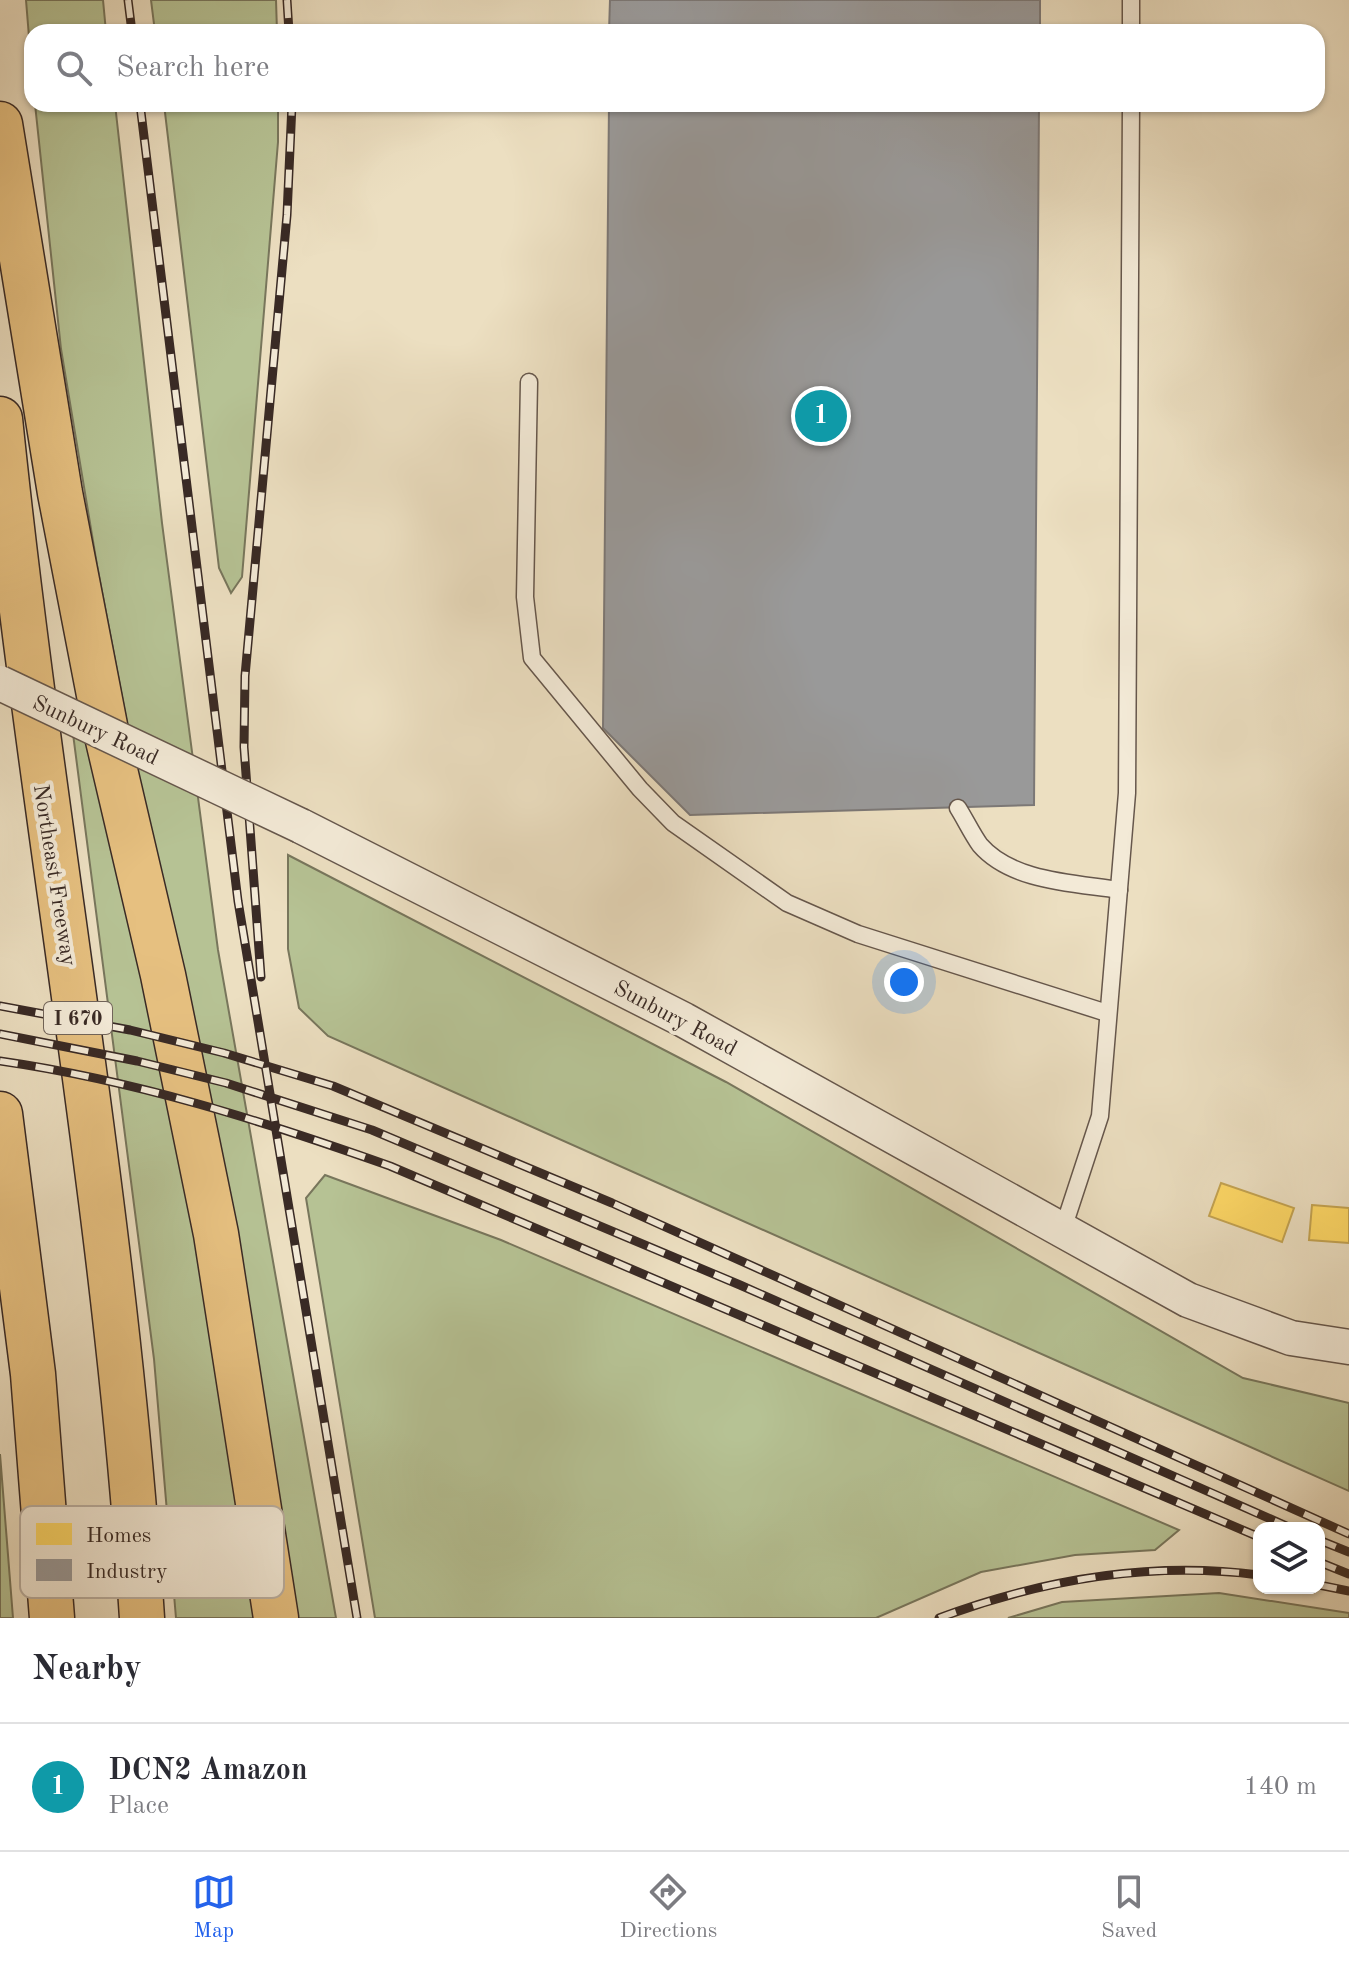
<!DOCTYPE html>
<html lang="en">
<head>
<meta charset="utf-8">
<style>
	body { margin:0; font-family:"Old Standard TT",serif; background:#f2f2f3; color:#2b2b33 }
	.controls { position:absolute; right:24px; bottom:24px; display:grid; overflow:hidden; border-radius:16px; box-shadow:0 2px 6px #0004 }
	.controls button { width:72px; height:72px; display:grid; place-items:center; padding:0; border:0; border-bottom:2px solid #e1e1e2; background:#fff; color:#2b2b33; font:40px sans-serif }
	.you { position:absolute; left:904px; top:982px; width:28px; height:28px; margin:-20px; border:6px solid #fff; border-radius:50%; background:#1a73e8; box-shadow:0 0 0 12px #1a73e833 }
	.badge { display:grid; place-items:center; width:52px; height:52px; border-radius:50%; background:#2563eb; color:#fff; font-size:26px; font-weight:700 }
	.pin { position:absolute; translate:-50% -50%; border:4px solid #fff; box-shadow:0 2px 8px #0006 }
	.list { margin:0; padding:0; list-style:none }
	h2 { display:flex; justify-content:space-between; align-items:center; height:104px; margin:0; padding:0 32px; font-size:34px }
	h2 small { font-size:26px; font-weight:400; color:#7c7c81 }
	.list li { display:grid; grid-template-columns:52px 1fr auto; gap:24px; align-items:center; box-sizing:border-box; height:128px; padding:0 32px; border-top:2px solid #e1e1e2 }
	.list b { display:block; font-size:30px; white-space:nowrap }
	.list p { margin:0; font-size:26px; white-space:nowrap; color:#7c7c81 }
	.list em { font-size:26px; font-style:normal; color:#7c7c81 }
	.icon { flex:none; width:44px; height:44px; fill:none; stroke:currentColor; stroke-width:2; stroke-linecap:round; stroke-linejoin:round }
	.map { position:relative; flex:none; width:1349px; height:1618px; overflow:hidden }
	.search { position:absolute; background:#fff; box-shadow:0 2px 6px #0004; left:24px; right:24px; top:24px; height:88px; display:flex; align-items:center; gap:20px; box-sizing:border-box; padding:0 28px; border-radius:24px; color:#7c7c81; font-size:30px }
	.sheet { height:232px; background:#fff }
	nav { display:flex; justify-content:space-around; align-items:center; box-sizing:border-box; height:112px; border-top:2px solid #e1e1e2; background:#fff; font-size:22px; color:#7c7c81 }
	nav a { display:grid; justify-items:center; gap:4px }
	nav .on { color:#2563eb }
	.map>svg:first-child { display:block }
	.green { fill:#b6c294; stroke:#78765c; stroke-width:2 }
	.homes { fill:#ffd966; stroke:#c4a452; stroke-width:2 }
	.industry { fill:#999; stroke:#7c7876; stroke-width:2 }
	.lines { fill:none; stroke-linecap:round; stroke-linejoin:round }
	.service-casing { stroke:#66574c; stroke-width:19 }
	.minor-casing { stroke:#66574c; stroke-width:37 }
	.motorway-casing { stroke:#392a25; stroke-width:47 }
	.service { stroke:#f3ead7; stroke-width:16 }
	.minor { stroke:#f3ead7; stroke-width:34 }
	.motorway { stroke:#e6c080; stroke-width:44 }
	.rail-casing { stroke:#392a25; stroke-width:9 }
	.rail { stroke:#f3ead7; stroke-width:6; stroke-dasharray:18; stroke-linecap:butt }
	.minor-bridge-casing { stroke:#66574c; stroke-width:37; stroke-linecap:butt }
	.minor-bridge { stroke:#f3ead7; stroke-width:34 }
	.labels { text-anchor:middle; stroke-width:8; stroke-linejoin:round; paint-order:stroke }
	.shield { fill:#f3ead7; stroke:#71645a; stroke-width:2 }
	.shield-label { font-size:20px; font-weight:bold; fill:#392a25 }
	.street-label { font-size:22px; fill:#392a25; stroke:#f3ead7 }
	.key { fill:#f3ead7; stroke:#bbb0a2; stroke-width:2 }
	.key-label { font-size:22px; fill:#392a25 }
</style>
</head>
<body>
<div class="map">
<svg width="1349" height="1618" viewBox="0 0 1349 1618">
	<rect width="100%" height="100%" fill="#ecdfc1"/>
	<filter id="stains"><feTurbulence type="fractalNoise" baseFrequency=".0025" numOctaves="4"/><feColorMatrix values="0 0 0 0 .2 0 0 0 0 .09 0 0 0 0 .02 0 0 0 .5 -.17"/></filter>
	<radialGradient id="worn" r=".72"><stop offset=".6" stop-color="#630" stop-opacity="0"/><stop offset="1" stop-color="#630" stop-opacity=".3"/></radialGradient>
	<!-- green -->
	<g class="green">
		<polygon points="26,0 103,0 106,32 32,32 32,74"/>
		<polygon points="151,0 276,0 277,32 155,32"/>
		<polygon points="35,104 115,104 162,523 218,950 336,1618 297,1618 97,565 61,349"/>
		<polygon points="164,104 278,104 278,142 242,577 231,593 219,568"/>
		<polygon points="88,724 158,1037 220,1358 259,1618 176,1618 154,1359 72,726"/>
		<polygon points="288,855 726,1082 1243,1378 1349,1403 1349,1491 328,1036 299,1008 288,949"/>
		<polygon points="325,1175 501,1240 1179,1530 1155,1550 1075,1555 981,1572 876,1618 375,1618 306,1198"/>
		<polygon points="0,1454 13,1618 0,1618"/>
		<polygon points="1219,1593 1349,1613 1349,1618 1008,1618 1062,1602"/>
	</g>
	<!-- homes -->
	<g class="homes">
		<polygon points="1221,1183 1294,1208 1282,1242 1209,1216"/>
		<polygon points="1312,1205 1349,1208 1349,1243 1309,1240"/>
	</g>
	<!-- industry -->
	<g class="industry">
		<polygon points="610,0 1040,0 1040,32 609,32"/>
		<polygon points="609,104 1039,104 1034,805 690,815 603,728"/>
	</g>
	<g class="lines">
		<!-- service casing -->
		<g class="service-casing">
			<g id="service">
				<polyline points="1131,32 1131,0"/>
				<polyline points="529,382 525,597 532,658 640,789 673,823 787,903 858,934 1107,1013"/>
				<path d="M958,808c7,11 14,26 22,37 32,37 95,38 139,45"/>
				<polyline points="1062,1232 1100,1116 1127,793 1131,104"/>
			</g>
		</g>
		<!-- minor casing -->
		<g class="minor-casing">
			<polyline id="minor" points="301,826 684,1020 1188,1300 1291,1338 1349,1347"/>
		</g>
		<!-- motorway casing -->
		<g class="motorway-casing">
			<g id="motorway">
				<polyline points="0,124 60,493 107,736 163,975 216,1234 276,1618"/>
				<path d="M0,419c41,401 117,797 142,1199"/>
				<polyline points="0,1114 33,1374 52,1618"/>
			</g>
		</g>
		<!-- service -->
		<use href="#service" class="service"/>
		<!-- minor -->
		<use href="#minor" class="minor"/>
		<!-- motorway -->
		<use href="#motorway" class="motorway"/>
		<!-- rail casing -->
		<g class="rail-casing">
			<g id="rail">
				<polyline points="128,0 132,32"/>
				<polyline points="287,0 289,32"/>
				<polyline points="140,104 238,901 357,1618"/>
				<polyline points="261,977 244,747 245,676 287,215 292,104"/>
				<polyline points="0,1006 130,1030 224,1053 333,1086 612,1203 1349,1534"/>
				<polyline points="0,1034 137,1061 226,1083 372,1130 740,1285 1291,1528"/>
				<path d="M0,1061c134,19 263,60 390,105l869,371"/>
				<polyline points="1319,1540 1349,1552"/>
				<polyline points="1319,1562 1349,1574"/>
				<polyline points="1319,1585 1349,1591"/>
				<path d="M939,1618c102,-38 211,-57 320,-43"/>
			</g>
		</g>
		<!-- rail -->
		<use href="#rail" class="rail"/>
		<!-- minor-bridge casing -->
		<g class="minor-bridge-casing">
			<polyline id="minor-bridge" points="0,683 301,826"/>
		</g>
		<!-- minor-bridge -->
		<use href="#minor-bridge" class="minor-bridge"/>
	</g>
	<g class="labels">
		<!-- shield labels -->
		<rect class="shield" x="44" y="1002" width="68" height="32" rx="6"/>
		<g class="shield-label">
			<text x="78" y="1025">I 670</text>
		</g>
		<!-- street labels -->
		<g class="street-label">
			<text transform="translate(96 729) rotate(25)" y="8">Sunbury Road</text>
			<text transform="translate(56 875) rotate(81)" y="8">Northeast Freeway</text>
			<text transform="translate(676 1017) rotate(28)" y="8">Sunbury Road</text>
		</g>
	</g>
	<!-- legend -->
	<rect x="20" y="1506" width="264" height="92" rx="12" class="key"/>
	<rect x="36" y="1523" width="36" height="22" fill="#ffd966"/>
	<rect x="36" y="1559" width="36" height="22" fill="#999"/>
	<g class="key-label">
		<text x="86" y="1542">Homes</text>
		<text x="86" y="1578">Industry</text>
	</g>
	<rect width="100%" height="100%" filter="url(#stains)"/>
	<rect width="100%" height="100%" fill="url(#worn)"/>
</svg>
<div class="controls">
<button><svg class="icon" aria-label="layers" viewBox="0 0 24 24"><path d="M12 4l9 5-9 5-9-5zM3 14l9 5 9-5"/></svg></button>
</div>
<div class="you"></div>
<div class="pin badge" style="left:821px;top:416px;background:#0f9aa8">1</div>
<div class="search"><svg class="icon" aria-label="search" viewBox="0 0 24 24"><circle cx="10" cy="10" r="6"/><path d="M15 15l6 6"/></svg>Search here</div>
</div>
<section class="sheet">
<h2>Nearby<small></small></h2>
<ul class="list">
<li><span class="badge" style="background:#0f9aa8">1</span><div><b>DCN2 Amazon</b><p>Place</p></div><em>140 m</em></li>
</ul>
</section>
<nav>
<a class="on"><svg class="icon" aria-label="map" viewBox="0 0 24 24"><path d="M3 6l6-2 6 2 6-2v14l-6 2-6-2-6 2zM9 4v14M15 6v14"/></svg>Map</a>
<a><svg class="icon" aria-label="directions" viewBox="0 0 24 24"><path d="M12 3l9 9-9 9-9-9zM9 14v-3h6M13 9l2 2-2 2"/></svg>Directions</a>
<a><svg class="icon" aria-label="saved" viewBox="0 0 24 24"><path d="M7 4h10v16l-5-4-5 4z"/></svg>Saved</a>
</nav>
</body>
</html>
